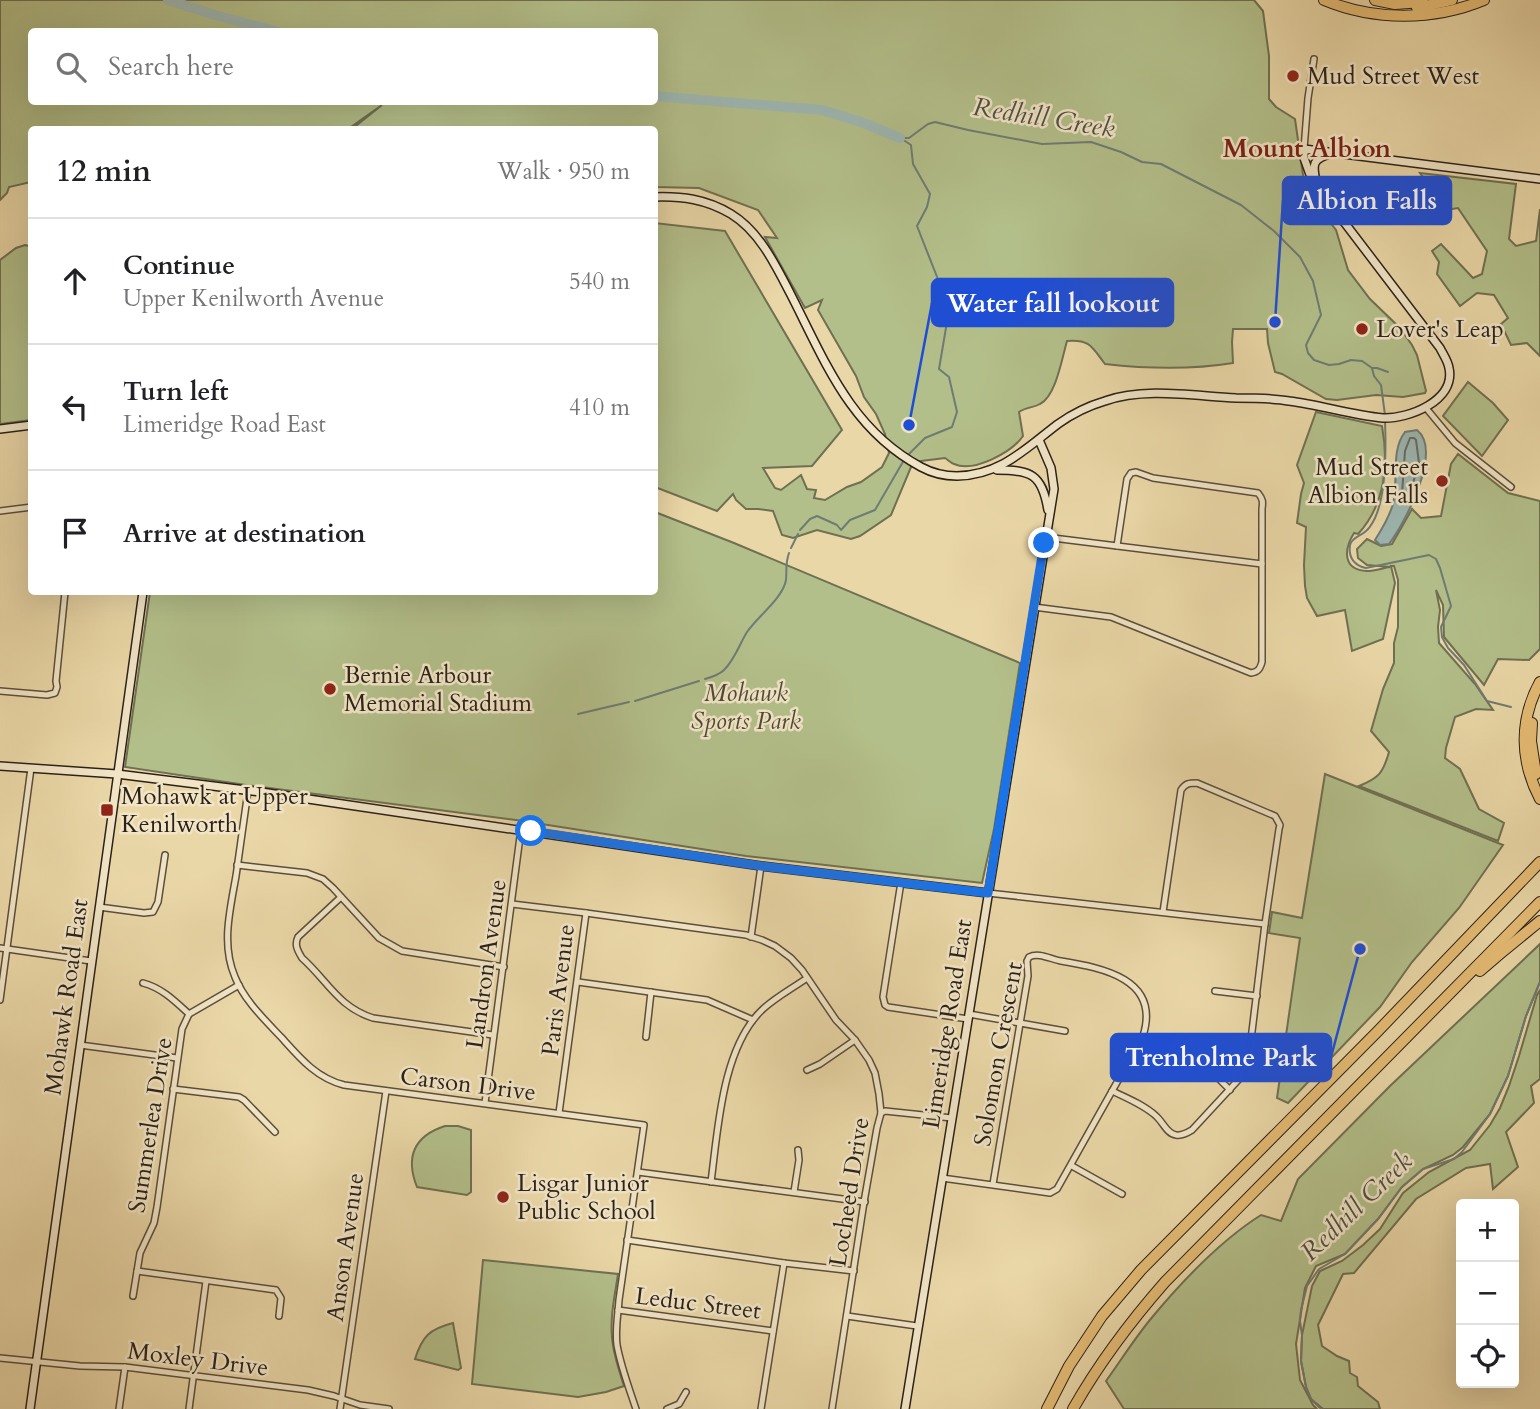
<!DOCTYPE html>
<html lang="en">
<head>
<meta charset="utf-8">
<style>
	body { margin:0; font-family:Cardo,serif; background:#f2f2f2; color:#202124 }
	.controls { position:absolute; right:21px; bottom:21px; display:grid; overflow:hidden; border-radius:7px; box-shadow:0 7px 28px #0002 }
	.controls button { width:63px; height:63px; display:grid; place-items:center; padding:0; border:0; border-bottom:2px solid #e0e0e0; background:#fff; color:#202124; font:35px sans-serif }
	.stop { position:absolute; width:21px; height:21px; margin:-16px; border:5px solid #1a73e8; border-radius:50%; background:#fff }
	.stop.end { background:#1a73e8; border-color:#fff; box-shadow:0 2px 7px #0008 }
	.list { margin:0; padding:0; list-style:none }
	h2 { display:flex; justify-content:space-between; align-items:center; height:91px; margin:0; padding:0 28px; font-size:30px }
	h2 small { font-size:23px; font-weight:400; color:#757577 }
	.list li { display:grid; grid-template-columns:46px 1fr auto; gap:21px; align-items:center; box-sizing:border-box; height:126px; padding:0 28px; border-top:2px solid #e0e0e0 }
	.list b { display:block; font-size:26px; white-space:nowrap }
	.list p { margin:0; font-size:23px; white-space:nowrap; color:#757577 }
	.list em { font-size:23px; font-style:normal; color:#757577 }
	.icon { flex:none; width:38px; height:38px; fill:none; stroke:currentColor; stroke-width:2; stroke-linecap:round; stroke-linejoin:round }
	.map { position:relative; flex:none; width:1540px; height:1409px; overflow:hidden }
	.search { position:absolute; background:#fff; box-shadow:0 7px 28px #0002; left:28px; top:28px; width:630px; height:77px; display:flex; align-items:center; gap:18px; box-sizing:border-box; padding:0 24px; border-radius:7px; color:#757577; font-size:26px }
	.panel { position:absolute; background:#fff; box-shadow:0 7px 28px #0002; left:28px; top:126px; width:630px; height:469px; border-radius:7px }
	.map>svg:first-child { display:block }
	.green { fill:#b3bf8a; stroke:#6f7052; stroke-width:2; fill-rule:evenodd }
	.water { fill:#9db7b2; stroke:#6f7b75; stroke-width:2 }
	.lines { fill:none; stroke-linecap:round; stroke-linejoin:round }
	.shore { stroke:#646c66; stroke-width:2 }
	.stream { stroke:#6f7b75; stroke-width:2 }
	.river { stroke:#9db7b2; stroke-width:10 }
	.street-casing { stroke:#5b4e3d; stroke-width:8 }
	.secondary-casing { stroke:#2b211a; stroke-width:10 }
	.highway-casing { stroke:#2b211a; stroke-width:12 }
	.street { stroke:#f1e5c6; stroke-width:5 }
	.secondary { stroke:#f1e5c6; stroke-width:7 }
	.highway { stroke:#e5bc74; stroke-width:10 }
	.route { stroke:#1a73e8; stroke-width:9 }
	.poi-dot { fill:#8f2418; stroke:#f1e5c6; stroke-width:2.5 }
	.labels { text-anchor:middle; stroke-width:5; stroke-linejoin:round; paint-order:stroke }
	.poi-label { font-size:24px; fill:#2b211a; stroke:#f1e5c6; text-anchor:start }
	.park-label { font-size:24px; font-style:italic; fill:#4d4836; stroke:#f1e5c6 }
	.street-label { font-size:24px; fill:#2b211a; stroke:#f1e5c6 }
	.water-label { font-size:26px; font-style:italic; fill:#4d4e48; stroke:#f1e5c6 }
	.neighbourhood-label { font-size:26px; font-weight:bold; fill:#7a1f14; stroke:#f1e5c6 }
	.leader { fill:none; stroke:#1d4ed8; stroke-width:2.5 }
	.callout-dot { fill:#1d4ed8; stroke:#f1e5c6; stroke-width:2.5 }
	.callout { fill:#1d4ed8; stroke:#1d4ed8; stroke-width:2.5 }
	.callout-label { font-size:26px; text-anchor:middle; font-weight:bold; fill:#fff }
</style>
</head>
<body>
<div class="map">
<svg width="1540" height="1409" viewBox="0 0 1540 1409">
	<rect width="100%" height="100%" fill="#ead7a7"/>
	<filter id="stains"><feTurbulence type="fractalNoise" baseFrequency=".00286" numOctaves="4"/><feColorMatrix values="0 0 0 0 .2 0 0 0 0 .09 0 0 0 0 .02 0 0 0 .5 -.17"/></filter>
	<radialGradient id="worn" r=".72"><stop offset=".6" stop-color="#630" stop-opacity="0"/><stop offset="1" stop-color="#630" stop-opacity=".3"/></radialGradient>
	<!-- green -->
	<g class="green">
		<path d="M0,0h1254l9,11 6,45v43l7,8 19,12 9,63 9,19 23,29 12,40 22,29 30,29 12,17 5,10 9,36 -1,2 -22,4 -27,-2 -39,5 -11,-1 -44,-25 -7,-2 -7,-29 -1,-14h-34l-1,13 1,21c-43,7 -84,6 -128,1 -13,-17 -15,-25 -38,-23 -5,17 -11,55 -27,63 -7,4 -14,3 -21,8l4,24c-11,16 -49,37 -69,28 -3,-1 -6,-4 -9,-6l-24,3 -10,6 -20,48 -31,21 -9,3 -34,-9 -24,8 -11,-3 -9,-24 -15,-2h-12l-10,-9 -3,-6 -16,17 -62,-24v-264l70,8 117,199 -30,36 -49,2 12,20 6,2 20,-15 6,14 9,1 -2,8 11,2 22,-13 14,-5 21,-15 7,-14 -4,-19 -9,-20 -12,-17 -8,-21 -38,-66 4,-10 -17,8 -40,-71 12,1 -19,-28 -59,-22 -44,-1 -1,-57 -302,-1 30,-24 -34,24 -316,1 -1,52 -22,5 -2,6 -7,7zM32,32h622v70h-622z"/>
		<polygon points="1420,173 1516,184 1509,239 1516,246 1536,241 1540,209 1540,356 1527,343 1511,345 1501,324 1508,318 1494,295 1477,293 1460,306 1437,274 1439,262 1432,251 1441,244 1473,278 1482,274 1487,251 1458,208 1446,210"/>
		<polygon points="25,245 32,247 31,420 0,424 0,260 16,248"/>
		<polygon points="1468,382 1493,403 1508,420 1482,456 1443,416"/>
		<path d="M1316,412l66,14c7,38 3,79 -24,108l-4,-1c-10,16 -12,37 13,38 8,0 16,-3 23,-4l-23,-2 -9,-7 -1,-9 10,-10 14,7 11,-2 20,-35 9,9 20,-2 10,-52 7,-10 50,39 32,8v148l-11,11 -31,-1 -14,26 -40,-48 -1,-32 -7,-15 4,20 -2,17 1,16 36,41 18,26 -17,-1 -21,8 -9,31 -1,10 15,11 19,40 25,14 -6,18 -139,-55c20,-8 24,-13 30,-34l-18,-21 12,-42 11,-26v-20l4,-16v-47l-4,-14h-3l4,17 -12,56 -31,12 -7,-41 -28,6 -10,-18 -2,-12 -1,-21 2,-38 -9,-4 4,-29 3,-11 -7,-18z"/>
		<polygon points="655,512 734,543 1020,663 994,829 982,883 746,856 516,820 246,785 125,767 150,592 654,592"/>
		<polygon points="1325,774 1503,845 1459,908 1412,962 1380,1007 1288,1103 1277,1098 1300,938 1269,933 1272,912 1302,918"/>
		<path d="M1540,944v38l-14,34 -18,60 -18,38 -27,33 -10,8 -30,14 -21,18 -24,32 -33,35 -29,12 -11,22 -9,56 4,36 13,25 4,4h-193l-18,-28c16,-22 30,-45 48,-66 31,-37 66,-74 107,-100l20,6 17,-42 92,-93z"/>
		<polygon points="1540,990 1540,1079 1531,1086 1534,1103 1506,1132 1518,1167 1493,1189 1490,1164 1466,1168 1416,1199 1354,1273 1343,1274 1318,1325 1322,1346 1337,1356 1349,1361 1350,1373 1357,1377 1358,1386 1378,1402 1380,1409 1323,1409 1311,1399 1306,1387 1301,1361 1302,1335 1312,1286 1320,1271 1342,1261 1363,1245 1380,1229 1403,1193 1429,1172 1470,1150 1490,1125 1500,1108 1509,1086 1519,1056 1537,995"/>
		<path d="M445,1126h13l13,4v62l-4,3 -50,-8c-12,-30 -3,-51 28,-61z"/>
		<path d="M483,1260l135,14c-3,21 -8,42 -6,63 1,17 7,33 12,49l-18,6 -28,5 -106,-13z"/>
		<path d="M453,1323l8,45 -3,2 -43,-11c7,-22 14,-30 38,-36z"/>
	</g>
	<!-- water -->
	<path class="water" d="M1417,430c26,21 -12,93 -28,114l-9,1 -5,-5c7,-11 14,-22 18,-36 6,-22 -3,-53 12,-72z"/>
	<g class="lines">
		<!-- shore -->
		<polygon class="shore" points="1410,438 1414,438 1416,440 1419,463 1410,493 1405,498 1402,494 1405,451"/>
		<!-- stream -->
		<g class="stream">
			<polyline points="900,138 909,138 928,124 935,122 968,130 1042,144 1091,142 1121,152 1142,162 1161,164 1241,205 1274,231 1300,257 1313,281 1321,315 1306,345 1308,353 1314,360 1329,365 1339,364 1351,360 1362,361 1372,368 1374,376 1381,385 1385,415"/>
			<polyline points="902,139 911,145 913,164 930,194 927,207 917,226 941,287 948,316 939,369 949,377 957,412 952,427 925,438 907,456"/>
			<polyline points="1372,368 1377,368 1388,372"/>
			<path d="M1385,421c1,26 1,73 -10,97 -2,4 -5,10 -9,13 -5,5 -14,6 -16,14 -2,13 5,21 16,23l63,-13 7,4 4,9 11,38 -10,21 1,10 6,11 16,17 23,36 24,6"/>
			<polyline points="800,530 810,519 817,516 837,525 841,530 850,520 875,510 904,460"/>
			<polyline points="791,548 798,534"/>
			<path d="M705,679c7,-2 14,-4 19,-9 11,-11 15,-25 23,-38 10,-15 36,-34 39,-52 1,-10 -1,-16 3,-27"/>
			<polyline points="635,701 699,681"/>
			<polyline points="578,714 629,702"/>
			<polyline points="1321,1409 1311,1399 1306,1387 1301,1361 1302,1335 1300,1321 1301,1310 1307,1286 1319,1269 1345,1254 1378,1219 1402,1187 1423,1169 1454,1159 1462,1152 1490,1114 1508,1076 1526,1016 1540,982"/>
		</g>
		<!-- river -->
		<g class="river">
			<polyline points="168,0 215,15 278,32"/>
			<polyline points="654,96 822,110 861,122 900,138"/>
		</g>
		<!-- street casing -->
		<g class="street-casing">
			<g id="street">
				<polyline points="1304,149 1308,98 1314,59"/>
				<polyline points="1426,408 1455,443 1511,487"/>
				<polyline points="0,511 32,507"/>
				<polyline points="1045,537 1262,564"/>
				<path d="M1034,607l77,10 140,56c7,-1 9,-4 11,-11v-153c1,-7 1,-10 -4,-16l-105,-15 -17,-6 -5,1 -4,6 -10,67"/>
				<polyline points="0,691 47,695 55,693 57,687 56,681 65,592"/>
				<path d="M248,791c-4,28 -8,57 -12,85 -6,34 -15,69 -1,101 9,23 29,42 46,60 18,20 35,41 63,48l300,40 -25,175c-1,15 -4,30 -2,45 4,22 12,43 19,64"/>
				<polyline points="237,865 307,873 323,879 333,888 379,938 402,951 504,967"/>
				<polyline points="901,882 883,997 885,1005 888,1007 968,1019"/>
				<polyline points="988,893 1265,924"/>
				<path d="M341,897l-43,40c-4,8 0,14 4,21 25,22 36,49 71,60l120,17"/>
				<polyline points="512,904 586,913 746,935 762,940 775,946 791,958 802,970 836,1020 855,1040 869,1060 875,1073 879,1094 881,1113 877,1128 864,1202 832,1409"/>
				<polyline points="99,907 144,913 153,912 158,902 165,855"/>
				<polyline points="751,937 761,866"/>
				<polyline points="0,948 91,961"/>
				<polyline points="578,982 707,1000 753,1020"/>
				<path d="M143,983c19,5 32,18 46,31"/>
				<polyline points="1215,991 1257,996"/>
				<polyline points="0,1000 31,768"/>
				<polyline points="969,1014 1065,1031"/>
				<polyline points="646,1037 651,992"/>
				<polyline points="80,1045 177,1058"/>
				<polyline points="807,1070 820,1064 855,1040"/>
				<polyline points="1211,1071 1230,1090"/>
				<polyline points="173,1089 239,1097 244,1100 275,1132"/>
				<path d="M1112,1091c15,7 32,14 44,25 7,6 11,18 20,19 6,1 11,-2 16,-5l49,-53 5,-9 4,-20 15,-124 14,-95 1,-4 -5,-9 -78,-33c-8,0 -11,0 -16,7l-18,122"/>
				<polyline points="485,1103 521,829"/>
				<polyline points="559,1113 586,913"/>
				<polyline points="881,1113 885,1111 952,1118"/>
				<polyline points="1072,1166 1122,1194"/>
				<polyline points="638,1172 865,1202"/>
				<path d="M942,1178l108,15 7,-4 86,-153c18,-57 -40,-68 -82,-75 -11,-2 -22,-9 -32,-4l-2,4 1,15 -35,208"/>
				<path d="M711,1182c7,-53 11,-135 52,-173 13,-12 30,-21 44,-31"/>
				<polyline points="794,1192 799,1160 798,1150"/>
				<polyline points="627,1240 784,1263 854,1271"/>
				<polyline points="137,1271 276,1290 281,1298 279,1316"/>
				<polyline points="133,1296 140,1253 154,1223 157,1207 182,1029 189,1014 239,985"/>
				<polyline points="618,1310 773,1331"/>
				<polyline points="847,1316 917,1326"/>
				<polyline points="0,1358 80,1366 125,1367 308,1390 334,1396 360,1405 389,1409"/>
				<polyline points="119,1409 125,1367"/>
				<polyline points="189,1409 206,1281"/>
				<polyline points="340,1409 386,1091"/>
				<polyline points="667,1409 679,1404 686,1392"/>
				<polyline points="761,1409 784,1263"/>
			</g>
		</g>
		<!-- secondary casing -->
		<g class="secondary-casing">
			<g id="secondary">
				<path d="M1316,181c-4,-17 -3,-22 14,-27"/>
				<path d="M654,197c28,-1 52,2 77,17 28,17 44,50 59,79 35,68 60,136 131,174 11,6 24,9 36,9 44,-1 68,-27 101,-52 14,-10 30,-18 47,-23 40,-14 89,-5 131,-3 18,0 36,0 53,3 32,4 62,14 94,17 25,1 73,-17 66,-50 -1,-7 -6,-14 -9,-20l-128,-168 -8,-22v-9l236,30"/>
				<polyline points="0,429 32,425"/>
				<path d="M997,470c34,0 45,4 51,40"/>
				<polyline points="0,766 117,774 261,792 761,866 988,893"/>
				<polyline points="30,1409 143,592"/>
				<polyline points="905,1409 1054,489 1051,468 1039,440"/>
			</g>
		</g>
		<!-- highway casing -->
		<g class="highway-casing">
			<g id="highway">
				<path d="M1324,0c50,21 110,21 160,0"/>
				<polyline points="1375,0 1395,4 1423,2"/>
				<polyline points="1417,8 1452,0"/>
				<path d="M1540,682c-21,38 -20,79 0,117"/>
				<polyline points="1532,723 1531,741 1536,774"/>
				<polyline points="1480,971 1501,953 1540,921"/>
				<polyline points="1047,1409 1069,1366 1102,1316 1141,1270 1378,1031 1540,862"/>
				<path d="M1073,1409c26,-46 57,-87 92,-127l375,-380"/>
			</g>
		</g>
		<!-- street -->
		<use href="#street" class="street"/>
		<!-- secondary -->
		<use href="#secondary" class="secondary"/>
		<!-- highway -->
		<use href="#highway" class="highway"/>
	</g>
	<g class="lines">
		<!-- route -->
		<polyline class="route" points="531,831 761,866 988,893 1044,543"/>
	</g>
	<!-- markers -->
	<g class="poi-dot">
		<circle cx="1293" cy="76" r="7"/>
		<circle cx="1362" cy="329" r="7"/>
		<circle cx="1442" cy="481" r="7"/>
		<circle cx="330" cy="689" r="7"/>
		<rect x="100" y="803" width="14" height="14" rx="3.5"/>
		<circle cx="503" cy="1197" r="7"/>
	</g>
	<g class="labels">
		<!-- poi labels -->
		<g class="poi-label">
			<text x="1307" y="84">Mud Street West</text>
			<text x="1376" y="337">Lover's Leap</text>
			<text x="1428" y="475" text-anchor="end">Mud Street<tspan x="1428" dy="28">Albion Falls</tspan></text>
			<text x="344" y="683">Bernie Arbour<tspan x="344" dy="28">Memorial Stadium</tspan></text>
			<text x="121" y="804">Mohawk at Upper<tspan x="121" dy="28">Kenilworth</tspan></text>
			<text x="517" y="1191">Lisgar Junior<tspan x="517" dy="28">Public School</tspan></text>
		</g>
		<!-- park labels -->
		<g class="park-label">
			<text x="746" y="701">Mohawk<tspan x="746" dy="28">Sports Park</tspan></text>
		</g>
		<!-- street labels -->
		<g class="street-label">
			<text transform="translate(486 964) rotate(-82)" y="8">Landron Avenue</text>
			<text transform="translate(558 990) rotate(-83)" y="8">Paris Avenue</text>
			<text transform="translate(66 997) rotate(-82)" y="8">Mohawk Road East</text>
			<text transform="translate(947 1024) rotate(-81)" y="8">Limeridge Road East</text>
			<text transform="translate(998 1054) rotate(-80)" y="8">Solomon Crescent</text>
			<text transform="translate(468 1084) rotate(7)" y="8">Carson Drive</text>
			<text transform="translate(150 1125) rotate(-81)" y="8">Summerlea Drive</text>
			<text transform="translate(849 1192) rotate(-81)" y="8">Locheed Drive</text>
			<text transform="translate(345 1247) rotate(-82)" y="8">Anson Avenue</text>
			<text transform="translate(698 1303) rotate(7)" y="8">Leduc Street</text>
			<text transform="translate(198 1359) rotate(7)" y="8">Moxley Drive</text>
		</g>
		<!-- water labels -->
		<g class="water-label">
			<text transform="translate(1044 117) rotate(9)" y="9">Redhill Creek</text>
			<text transform="translate(1356 1206) rotate(-44)" y="9">Redhill Creek</text>
		</g>
		<!-- neighbourhood labels -->
		<g class="neighbourhood-label">
			<text x="1307" y="157">Mount Albion</text>
		</g>
	</g>
	<!-- callouts -->
	<path class="leader" d="M1275 322L1283 200M909 425L932 303M1360 949L1331 1057"/>
	<g class="callout-dot">
		<circle cx="1275" cy="322" r="7"/>
		<circle cx="909" cy="425" r="7"/>
		<circle cx="1360" cy="949" r="7"/>
	</g>
	<g class="callout">
		<rect x="1283" y="177" width="168" height="47" rx="7"/>
		<rect x="932" y="279" width="241" height="47" rx="7"/>
		<rect x="1111" y="1034" width="220" height="47" rx="7"/>
	</g>
	<g class="callout-label">
		<text x="1367" y="209">Albion Falls</text>
		<text x="1053" y="312">Water fall lookout</text>
		<text x="1221" y="1066">Trenholme Park</text>
	</g>
	<rect width="100%" height="100%" filter="url(#stains)"/>
	<rect width="100%" height="100%" fill="url(#worn)"/>
</svg>
<div class="controls">
<button>+</button>
<button>−</button>
<button><svg class="icon" aria-label="locate" viewBox="0 0 24 24"><circle cx="12" cy="12" r="6"/><path d="M12 2v4M12 18v4M2 12h4M18 12h4"/></svg></button>
</div>
<div class="stop" style="left:531px;top:831px"></div>
<div class="stop end" style="left:1044px;top:543px"></div>
<div class="search"><svg class="icon" aria-label="search" viewBox="0 0 24 24"><circle cx="10" cy="10" r="6"/><path d="M15 15l6 6"/></svg>Search here</div>
<section class="panel">
<h2>12 min<small>Walk · 950 m</small></h2>
<ul class="list">
<li><svg class="icon" aria-label="ahead" viewBox="0 0 24 24"><path d="M12 20V5M6 11l6-6 6 6"/></svg><div><b>Continue</b><p>Upper Kenilworth Avenue</p></div><em>540 m</em></li>
<li><svg class="icon" aria-label="left" viewBox="0 0 24 24"><path d="M17 20v-9H6M10 6l-5 5 5 5"/></svg><div><b>Turn left</b><p>Limeridge Road East</p></div><em>410 m</em></li>
<li><svg class="icon" aria-label="arrive" viewBox="0 0 24 24"><path d="M6 21V4h12l-3 4 3 4H6"/></svg><div><b>Arrive at destination</b></div></li>
</ul>
</section>
</div>
</body>
</html>
